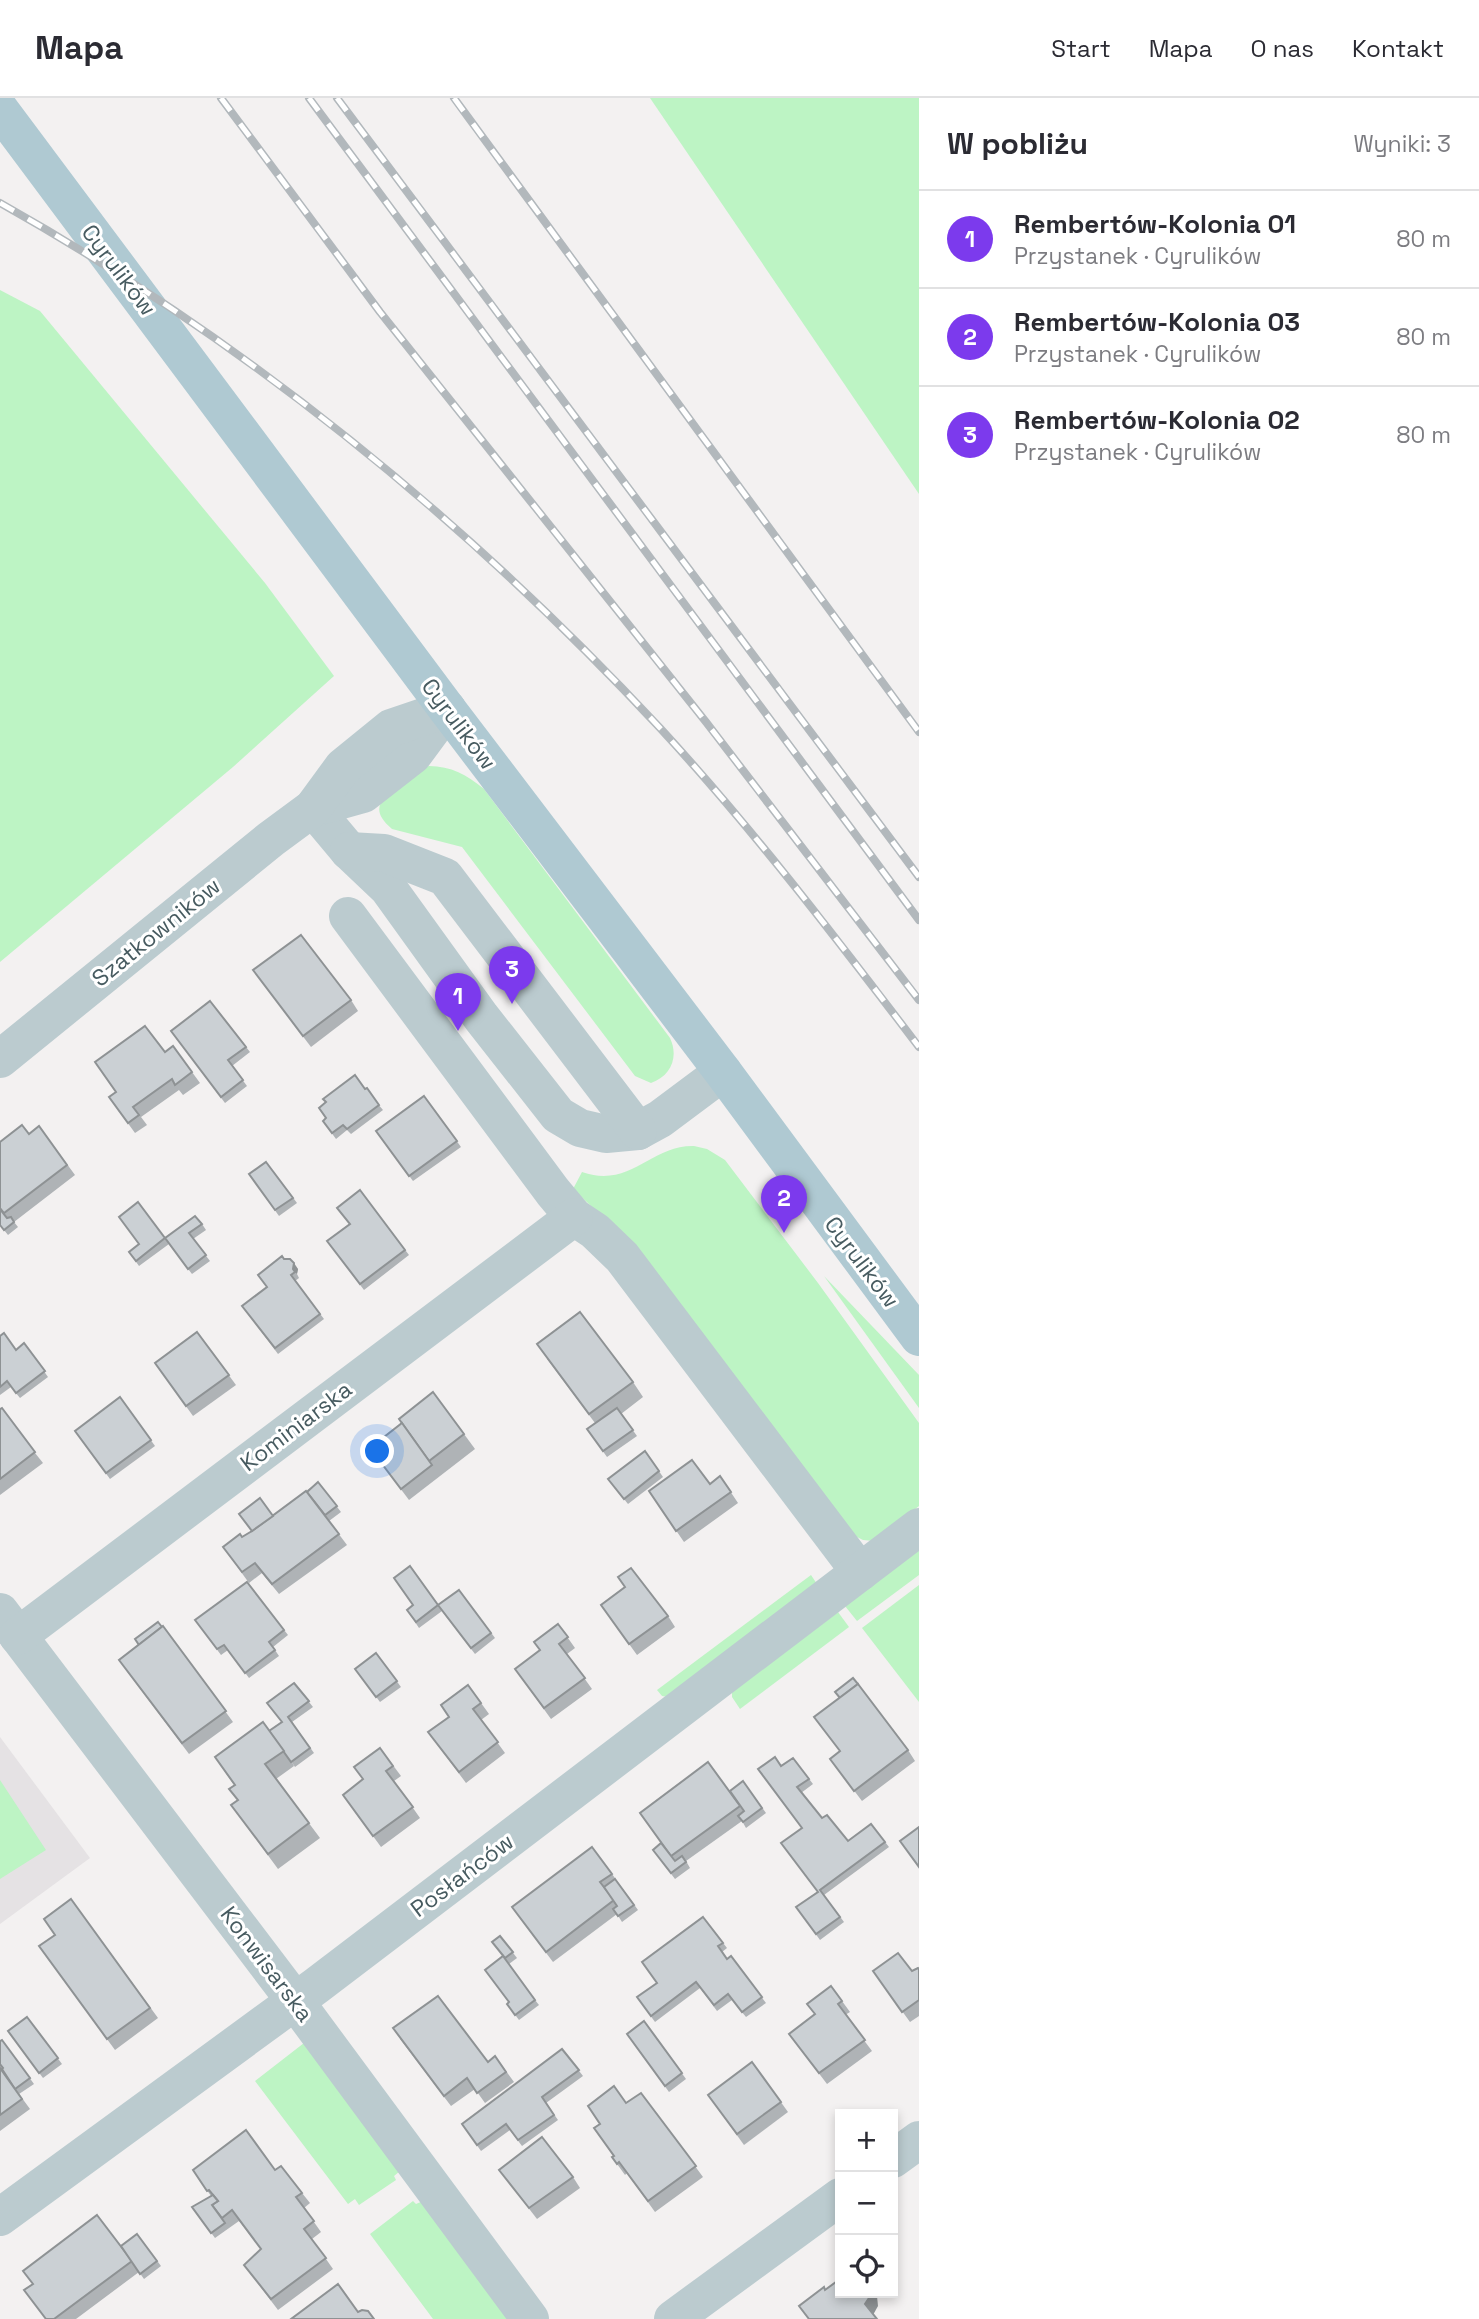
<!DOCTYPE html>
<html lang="pl">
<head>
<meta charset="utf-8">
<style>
	body { margin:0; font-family:"Space Grotesk",sans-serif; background:#f2f2f3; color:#2b2b33 }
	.controls { position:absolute; right:21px; bottom:21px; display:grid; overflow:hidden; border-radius:0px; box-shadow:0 4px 10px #0003 }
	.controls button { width:63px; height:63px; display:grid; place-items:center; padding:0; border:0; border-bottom:2px solid #e1e1e2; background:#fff; color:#2b2b33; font:35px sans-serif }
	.you { position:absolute; left:378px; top:1354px; width:24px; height:24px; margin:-18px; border:5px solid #fff; border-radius:50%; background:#1a73e8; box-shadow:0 0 0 10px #1a73e833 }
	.badge { display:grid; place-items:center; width:46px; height:46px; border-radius:50%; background:#7c3aed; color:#fff; font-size:23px; font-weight:700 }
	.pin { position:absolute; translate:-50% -58px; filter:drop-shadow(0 2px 4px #0008) }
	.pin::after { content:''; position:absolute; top:37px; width:24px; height:21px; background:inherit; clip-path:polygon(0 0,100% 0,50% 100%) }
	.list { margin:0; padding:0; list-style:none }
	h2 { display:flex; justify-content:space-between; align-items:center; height:91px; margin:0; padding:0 28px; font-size:30px }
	h2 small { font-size:23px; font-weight:400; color:#7c7c81 }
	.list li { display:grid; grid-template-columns:46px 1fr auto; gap:21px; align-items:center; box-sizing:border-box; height:98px; padding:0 28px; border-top:2px solid #e1e1e2 }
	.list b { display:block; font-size:26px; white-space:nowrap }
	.list p { margin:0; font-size:23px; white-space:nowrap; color:#7c7c81 }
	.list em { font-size:23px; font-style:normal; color:#7c7c81 }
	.icon { flex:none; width:38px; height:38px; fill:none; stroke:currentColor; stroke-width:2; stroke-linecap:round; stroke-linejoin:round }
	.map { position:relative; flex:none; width:919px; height:2221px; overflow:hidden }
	header { display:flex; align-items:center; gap:42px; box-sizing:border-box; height:98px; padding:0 35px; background:#fff; border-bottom:2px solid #e1e1e2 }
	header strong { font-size:33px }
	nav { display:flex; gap:38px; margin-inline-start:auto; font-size:24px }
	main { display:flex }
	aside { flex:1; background:#fff }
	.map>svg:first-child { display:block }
	.education { fill:#e5e2e4 }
	.green { fill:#bdf4c4 }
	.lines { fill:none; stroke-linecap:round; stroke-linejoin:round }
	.minor { stroke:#bbcbcf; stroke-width:38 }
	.major { stroke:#afc9d2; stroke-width:38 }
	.rail-casing { stroke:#b2b8bc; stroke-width:8 }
	.rail { stroke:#fff; stroke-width:5; stroke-dasharray:16; stroke-linecap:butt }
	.wall { fill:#afb3b6 }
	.shaded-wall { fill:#8e9294 }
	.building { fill:#cbd0d4; stroke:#8e9294; stroke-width:2 }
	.labels { text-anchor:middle; stroke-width:6; stroke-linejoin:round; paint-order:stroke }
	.street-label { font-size:23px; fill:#475b60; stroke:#fff }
</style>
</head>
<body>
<header>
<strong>Mapa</strong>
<nav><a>Start</a><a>Mapa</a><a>O nas</a><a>Kontakt</a></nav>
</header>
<main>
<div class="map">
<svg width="919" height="2221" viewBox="0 0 919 2221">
	<rect width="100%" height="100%" fill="#f3f1f1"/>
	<!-- education -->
	<polygon class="education" points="0,1639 90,1760 0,1826"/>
	<!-- green -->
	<g class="green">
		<polygon points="650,0 919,0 919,396"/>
		<polygon points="0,192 40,213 265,485 334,578 233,669 0,864"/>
		<path d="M429,668c22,0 38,9 55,23l186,249c9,19 1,38 -19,45l-16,-7 -173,-229 -70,-18c-24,-20 -10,-31 8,-46 10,-8 16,-14 29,-17z"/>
		<path d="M694,1048l13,3 18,11 93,123 101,140v83l-45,35 -11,-1 -10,-5 -224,-293 -56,-53 9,-17c49,17 68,-27 112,-26z"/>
		<polygon points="824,1178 919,1277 919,1310"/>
		<polygon points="919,1452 919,1477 857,1523 845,1508"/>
		<polygon points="811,1477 817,1486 668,1599 662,1598 657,1592"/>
		<polygon points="919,1487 919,1604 862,1530"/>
		<polygon points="838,1514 849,1529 740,1611 732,1599 732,1594"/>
		<polygon points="0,1682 46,1752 0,1781"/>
		<polygon points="304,1945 400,2073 394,2078 396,2082 359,2107 355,2101 348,2106 255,1983"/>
		<polygon points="413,2103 416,2106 423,2103 511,2221 433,2221 370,2136"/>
	</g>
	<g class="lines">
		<!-- minor -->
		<g class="minor">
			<polyline points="313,710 349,753 388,790 481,919 558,1017 580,1030 606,1036 638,1033 660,1021 723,974"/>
			<polyline points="313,710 363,696 413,657 447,611"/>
			<polyline points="349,753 384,755 445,779 638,1033"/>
			<polyline points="348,818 553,1094 574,1119 595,1133 622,1159 860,1474"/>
			<polyline points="0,961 271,741 313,710 343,669 391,630 447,611"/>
			<polyline points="0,1514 295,1903 530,2221"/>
			<polyline points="18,1538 574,1119"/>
			<polyline points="893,2061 919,2042"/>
			<polyline points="0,2119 316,1888 919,1429"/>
			<polyline points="673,2221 840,2099"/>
		</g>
		<!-- major -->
		<polyline class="major" points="0,12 447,611 723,974 919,1239"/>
		<!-- rail casing -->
		<g class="rail-casing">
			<g id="rail">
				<polyline points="221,0 380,214 706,624 919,902"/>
				<polyline points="309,0 919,822"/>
				<polyline points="337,0 919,779"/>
				<polyline points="454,0 919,634"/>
				<path d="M0,105c246,138 468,319 660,525 93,101 176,210 259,319"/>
			</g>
		</g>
		<!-- rail -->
		<use href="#rail" class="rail"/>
	</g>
	<!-- wall -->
	<g class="wall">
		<polygon points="261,883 351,902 358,913 311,949"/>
		<polygon points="210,903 250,954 232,968 247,988 225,1005 171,933"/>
		<polygon points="173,948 200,985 183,997 179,992 141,1019 147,1027 135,1035 109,999"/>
		<polygon points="365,991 383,1012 351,1036 347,1032 336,1041 323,1023"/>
		<polygon points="424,998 461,1049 413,1083 376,1033"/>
		<polygon points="39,1028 75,1077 14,1124 18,1129 8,1137 0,1127 29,1036"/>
		<polygon points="266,1064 297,1105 279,1118 249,1076"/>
		<polygon points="360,1092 409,1157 364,1192 327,1143 349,1126"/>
		<polygon points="202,1126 206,1132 193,1141 210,1163 192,1176 169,1146 139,1168 129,1154"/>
		<polygon points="284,1161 298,1171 297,1176 299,1180 295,1183 324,1221 278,1256 242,1208 266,1189"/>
		<polygon points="197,1234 236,1287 193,1318 155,1265"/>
		<polygon points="0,1238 16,1252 24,1245 48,1279 20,1300 11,1289 0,1297"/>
		<polygon points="547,1261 633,1284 643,1299 621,1316 637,1338 607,1359 587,1331 595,1325"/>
		<polygon points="120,1299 155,1348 110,1381 75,1333"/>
		<polygon points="0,1311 43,1365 0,1397"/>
		<polygon points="464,1336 475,1351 409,1402 370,1350"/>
		<polygon points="645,1353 663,1379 628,1406 608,1381"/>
		<polygon points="720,1378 738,1405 684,1444 649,1393 710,1386"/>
		<polygon points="318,1384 341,1414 329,1423 347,1447 279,1496 262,1475 249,1485 223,1449 252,1433"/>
		<polygon points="618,1479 668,1518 675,1529 637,1557 601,1507 625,1489"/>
		<polygon points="247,1484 288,1537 273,1549 279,1558 249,1580 228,1552 221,1557 195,1522"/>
		<polygon points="459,1492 495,1540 475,1556 442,1513 419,1530 407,1512 438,1507"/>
		<polygon points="558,1526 575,1550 567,1556 592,1591 551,1621 515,1571 540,1553"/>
		<polygon points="163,1528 233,1624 189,1656 126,1572"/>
		<polygon points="376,1555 401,1589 380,1604 355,1571"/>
		<polygon points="294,1585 313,1609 292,1624 314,1655 295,1669 291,1663 294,1668 276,1681 320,1740 278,1771 231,1707 238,1702 229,1691 234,1687 215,1659 269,1633 281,1624"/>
		<polygon points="468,1587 489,1616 481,1622 505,1655 466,1685 428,1634 449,1619"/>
		<polygon points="839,1600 908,1652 915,1663 862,1703 830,1661 839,1654"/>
		<polygon points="380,1650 401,1678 394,1683 420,1720 381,1749 343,1697 363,1681"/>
		<polygon points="793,1660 813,1686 801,1695 822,1720 848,1743 871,1726 889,1749 824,1797 844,1824 820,1842 796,1809 817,1794 801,1730"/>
		<polygon points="743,1683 766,1715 746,1730 742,1723 686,1763 690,1770 675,1781 653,1752 671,1759 640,1715 740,1708"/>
		<polygon points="612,1776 638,1812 622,1824 617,1816 553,1864 519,1819"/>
		<polygon points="71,1801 158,1920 115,1952 39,1848 55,1837"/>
		<polygon points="703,1819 727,1850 722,1854 727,1861 731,1858 766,1905 746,1919 732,1902 717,1913 700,1890 655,1924 637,1899 657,1885"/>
		<polygon points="500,1838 517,1860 509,1866 492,1844"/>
		<polygon points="919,1871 919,1918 910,1924 873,1873 912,1873"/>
		<polygon points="831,1888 850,1914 845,1917 872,1953 827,1986 789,1936 815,1916"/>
		<polygon points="535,1902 539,1907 519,1922 507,1906"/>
		<polygon points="27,1919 62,1966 43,1980 8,1933"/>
		<polygon points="644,1923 686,1981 669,1994 627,1936"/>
		<polygon points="400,1941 488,1964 495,1958 514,1984 485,2005 475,1991 451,2008"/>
		<polygon points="2,1942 34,1986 19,1996 30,2011 0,2033 0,1943"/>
		<polygon points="562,1951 583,1978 546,2005 558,2022 522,2048 510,2032 481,2053 462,2026"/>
		<polygon points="752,1964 788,2014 744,2047 708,1997"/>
		<polygon points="641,1995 703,2079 655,2114 627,2075 625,2077 612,2059 614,2058 626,2005"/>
		<polygon points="193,2072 275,2072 302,2095 310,2105 304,2110 321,2134 312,2141 333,2171 278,2212 244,2167 261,2151 239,2123 215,2140 192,2109 211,2098"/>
		<polygon points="499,2072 573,2079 580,2090 537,2121"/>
		<polygon points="137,2136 161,2168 144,2181 139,2174 76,2221 46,2221 24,2192 32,2186 121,2149"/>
	</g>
	<!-- shaded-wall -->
	<g class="shaded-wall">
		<polygon points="294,1165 298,1171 297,1176 293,1171"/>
		<polygon points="870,2195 874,2195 877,2198 878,2208 873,2217 865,2206"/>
	</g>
	<!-- building -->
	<g class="building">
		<polygon points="301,837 351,902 303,938 253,872"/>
		<polygon points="210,903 246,949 228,962 243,982 221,999 171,933"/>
		<polygon points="145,928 165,954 173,948 192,974 175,987 172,981 133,1009 139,1017 128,1025 109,999 116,994 95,964"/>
		<polygon points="355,977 365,991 367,990 379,1007 347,1031 343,1027 332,1035 323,1023 326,1020 319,1010 326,1004 323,1001"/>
		<polygon points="424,998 457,1043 409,1078 376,1033"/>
		<polygon points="22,1027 29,1036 39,1028 67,1067 4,1115 0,1110 0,1044"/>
		<polygon points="266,1064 293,1100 275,1112 249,1076"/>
		<polygon points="360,1092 405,1152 360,1186 327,1143 350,1126 337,1110"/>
		<polygon points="138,1104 165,1140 195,1118 202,1126 189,1135 206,1157 188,1171 165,1140 136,1163 129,1154 139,1146 119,1119"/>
		<polygon points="0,1111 7,1120 11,1119 14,1124 4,1132 0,1127"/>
		<polygon points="282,1158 284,1161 290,1161 294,1165 293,1171 295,1174 291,1177 320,1216 275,1250 242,1208 267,1189 258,1177"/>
		<polygon points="580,1214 633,1284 589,1316 537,1246"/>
		<polygon points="197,1234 229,1277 186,1308 155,1265"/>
		<polygon points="4,1235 16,1252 24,1245 45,1273 16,1295 7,1283 0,1289 0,1238"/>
		<polygon points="433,1294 464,1336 429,1363 399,1321"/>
		<polygon points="120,1299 151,1342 106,1375 75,1333"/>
		<polygon points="2,1310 35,1354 0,1381 0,1311"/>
		<polygon points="617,1310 633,1332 603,1353 587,1331"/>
		<polygon points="402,1325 432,1367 401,1391 370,1350"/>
		<polygon points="645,1353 659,1373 624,1401 608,1381"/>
		<polygon points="692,1362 710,1386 720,1378 731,1394 676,1433 649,1393"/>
		<polygon points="318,1384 337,1408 325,1417 307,1394"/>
		<polygon points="306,1393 339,1436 272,1486 255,1465 242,1474 223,1449 240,1436 242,1439 252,1433"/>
		<polygon points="260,1400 273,1418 252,1433 239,1416"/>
		<polygon points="410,1468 438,1507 416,1524 407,1512 413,1507 394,1480"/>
		<polygon points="631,1470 668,1518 629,1546 601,1507 625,1489 618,1479"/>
		<polygon points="247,1484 284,1532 269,1544 275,1552 245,1575 224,1547 217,1551 195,1522"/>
		<polygon points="459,1492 491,1535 471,1550 438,1507"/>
		<polygon points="158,1524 162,1529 139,1547 135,1541"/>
		<polygon points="558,1526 568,1539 559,1546 585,1580 544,1610 515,1571 540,1552 534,1544"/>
		<polygon points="163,1528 226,1613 182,1645 119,1562"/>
		<polygon points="376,1555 397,1583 376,1599 355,1571"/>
		<polygon points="853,1580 858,1586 840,1600 835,1594"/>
		<polygon points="294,1585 309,1603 288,1619 310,1650 291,1664 269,1633 282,1624 267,1605"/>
		<polygon points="858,1586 908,1652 854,1693 830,1661 840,1653 814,1619"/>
		<polygon points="468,1587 481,1605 473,1611 498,1644 459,1674 428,1634 449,1619 441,1607"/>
		<polygon points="263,1624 284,1653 265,1666 309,1725 268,1756 231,1707 238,1702 229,1691 235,1687 215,1659"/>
		<polygon points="380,1650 393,1668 386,1673 413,1709 373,1738 343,1697 363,1681 354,1669"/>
		<polygon points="775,1659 781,1668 793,1660 809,1681 797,1689 822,1720 827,1717 848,1743 871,1726 885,1744 820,1792 840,1819 816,1836 796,1809 818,1794 781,1745 802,1730 758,1671"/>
		<polygon points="708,1664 740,1708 671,1758 640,1715"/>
		<polygon points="743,1683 762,1710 743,1724 738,1718 744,1713 730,1693"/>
		<polygon points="919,1729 919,1769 900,1743"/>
		<polygon points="661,1745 675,1763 682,1758 686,1764 671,1775 653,1752"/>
		<polygon points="592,1749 612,1776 600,1784 614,1802 546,1854 512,1809"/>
		<polygon points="615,1781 634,1807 618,1818 613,1811 617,1808 604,1789"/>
		<polygon points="71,1801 150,1910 107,1941 39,1848 55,1837 44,1821"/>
		<polygon points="703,1819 723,1845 718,1848 727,1861 731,1858 762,1899 742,1914 728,1896 714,1907 696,1884 651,1918 637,1899 657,1885 642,1864"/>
		<polygon points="500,1838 513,1854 505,1860 492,1844"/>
		<polygon points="898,1855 912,1873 918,1870 919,1871 919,1902 902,1914 873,1873"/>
		<polygon points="503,1858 535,1902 515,1917 507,1906 509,1904 485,1872"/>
		<polygon points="831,1888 842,1903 838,1906 865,1942 819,1975 789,1936 815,1916 807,1906"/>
		<polygon points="438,1898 488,1964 495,1958 506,1974 477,1995 467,1980 444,1998 393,1930"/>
		<polygon points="27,1919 58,1960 39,1975 8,1933"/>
		<polygon points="644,1923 682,1975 665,1988 627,1936"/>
		<polygon points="2,1942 30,1980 15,1991 2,1971 3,1970 0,1966 0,1943"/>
		<polygon points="562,1951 579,1972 542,1999 554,2017 518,2042 506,2026 477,2047 462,2026"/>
		<polygon points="752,1964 781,2004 737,2036 708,1997"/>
		<polygon points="0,1970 22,2001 0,2017"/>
		<polygon points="614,1988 626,2005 641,1995 696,2068 648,2103 619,2064 617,2066 612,2059 614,2058 594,2030 600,2026 588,2008"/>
		<polygon points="246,2032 275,2072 281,2068 302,2095 296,2099 314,2123 304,2131 326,2160 271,2201 244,2167 261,2151 232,2112 222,2120 212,2107 218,2103 209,2092 207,2093 193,2072"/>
		<polygon points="542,2039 573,2079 529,2110 499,2072"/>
		<polygon points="213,2097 218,2103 212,2107 225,2125 211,2135 192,2109"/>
		<polygon points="97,2117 132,2163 54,2221 46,2221 24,2192 33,2186 23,2173"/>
		<polygon points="137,2136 157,2163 140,2176 121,2148"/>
		<polygon points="840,2181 840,2195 870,2195 871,2197 865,2206 877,2221 809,2221 799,2208 824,2189 825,2192"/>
		<polygon points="338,2186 358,2214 362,2212 368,2213 374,2221 291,2221"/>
	</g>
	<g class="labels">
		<!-- street labels -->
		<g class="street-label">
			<text transform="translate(119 172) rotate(53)" y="8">Cyrulików</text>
			<text transform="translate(459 626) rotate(53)" y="8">Cyrulików</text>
			<text transform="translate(156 834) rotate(-39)" y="8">Szatkowników</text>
			<text transform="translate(862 1164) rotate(53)" y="8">Cyrulików</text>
			<text transform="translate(296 1328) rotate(-37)" y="8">Kominiarska</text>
			<text transform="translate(462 1777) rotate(-37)" y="8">Posłańców</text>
			<text transform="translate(267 1866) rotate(53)" y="8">Konwisarska</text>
		</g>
	</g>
</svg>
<div class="controls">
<button>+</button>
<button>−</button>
<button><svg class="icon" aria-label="locate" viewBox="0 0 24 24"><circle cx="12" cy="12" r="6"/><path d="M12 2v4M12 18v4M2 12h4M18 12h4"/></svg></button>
</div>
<div class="you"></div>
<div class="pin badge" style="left:458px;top:933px">1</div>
<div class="pin badge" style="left:784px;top:1135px">2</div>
<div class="pin badge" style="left:512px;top:906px">3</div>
</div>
<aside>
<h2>W pobliżu<small>Wyniki: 3</small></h2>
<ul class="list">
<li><span class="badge">1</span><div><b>Rembertów-Kolonia 01</b><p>Przystanek · Cyrulików</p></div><em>80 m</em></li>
<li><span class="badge">2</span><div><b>Rembertów-Kolonia 03</b><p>Przystanek · Cyrulików</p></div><em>80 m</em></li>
<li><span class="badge">3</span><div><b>Rembertów-Kolonia 02</b><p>Przystanek · Cyrulików</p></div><em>80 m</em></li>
</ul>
</aside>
</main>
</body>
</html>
